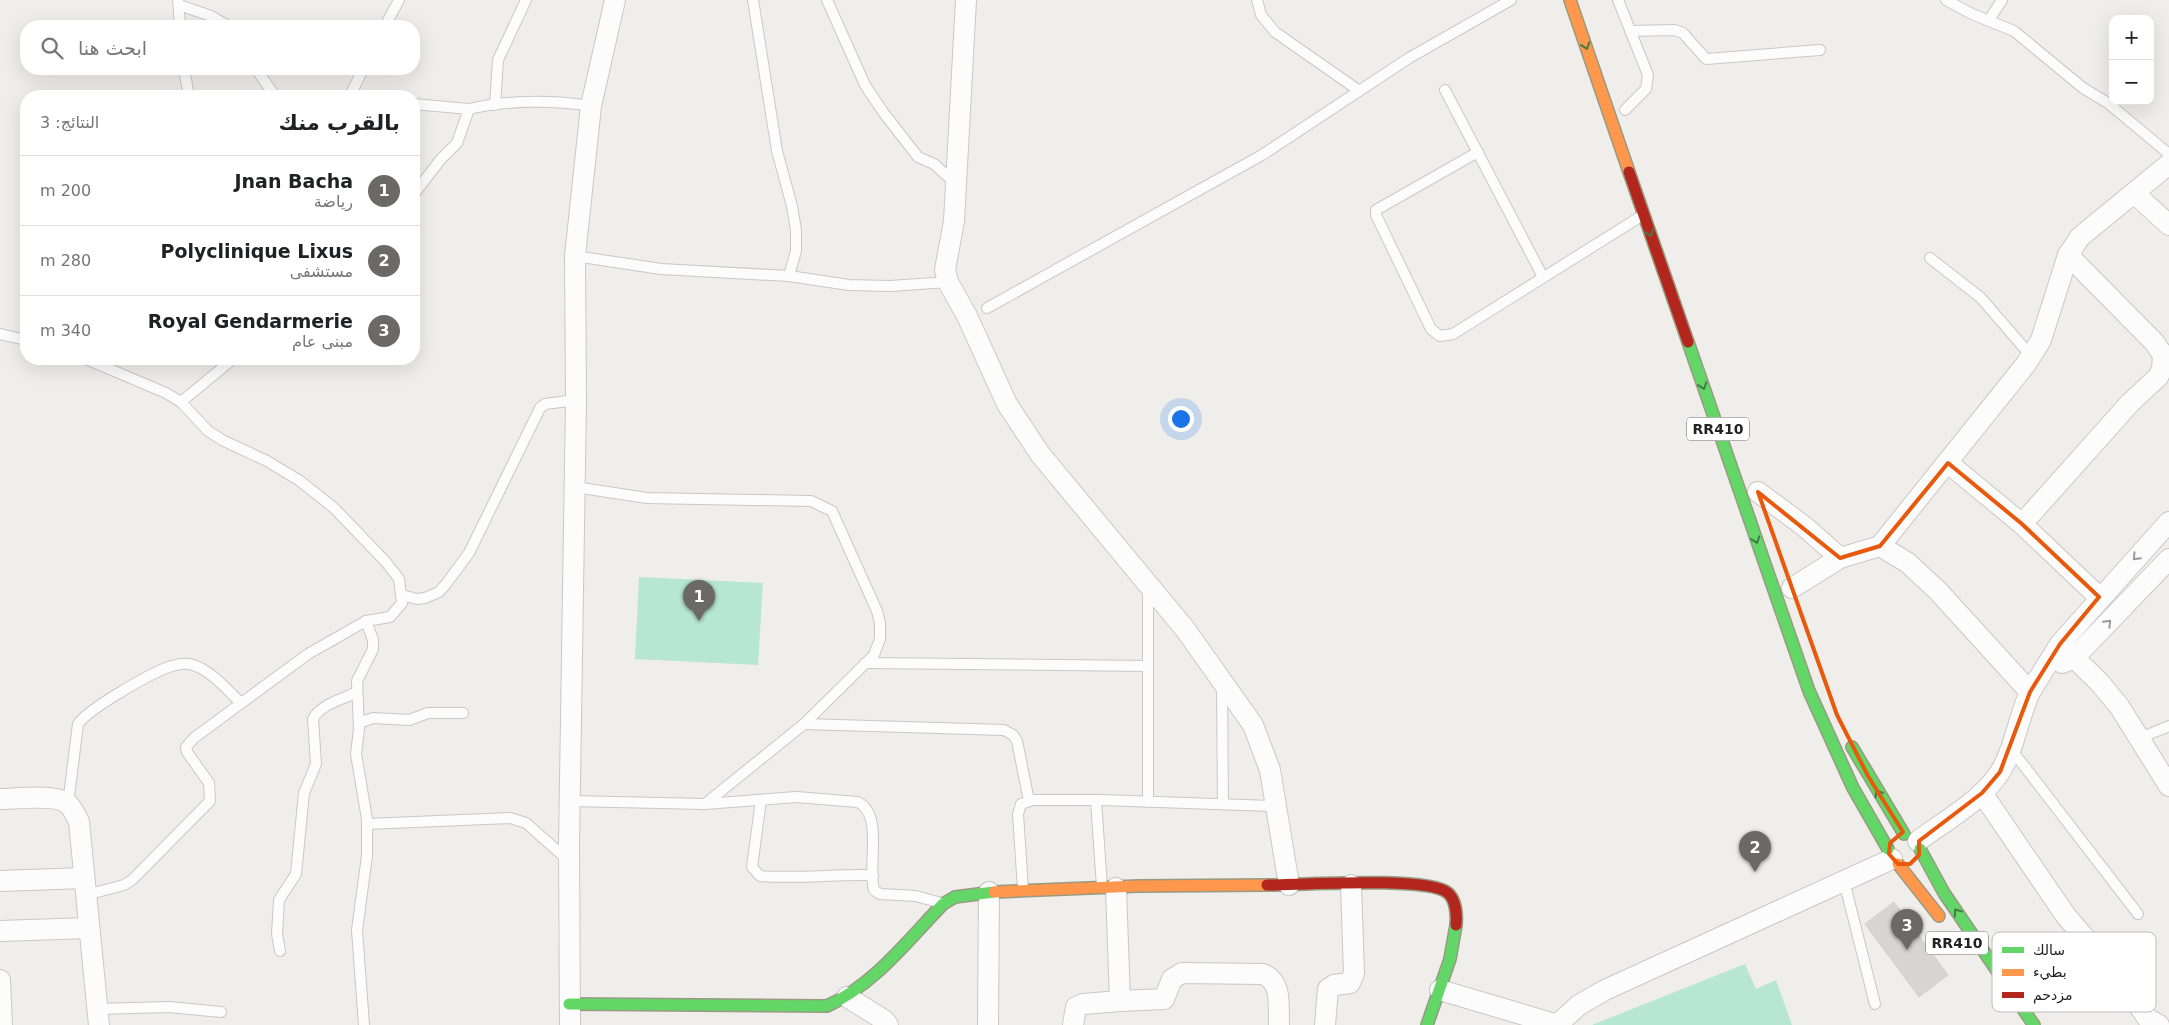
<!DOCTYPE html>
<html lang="ar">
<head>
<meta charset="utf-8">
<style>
	body { margin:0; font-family:"DejaVu Sans","Noto Naskh Arabic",sans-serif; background:#f6f6f6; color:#202124; direction:rtl }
	.controls { position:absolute; right:15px; top:15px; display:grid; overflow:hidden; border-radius:10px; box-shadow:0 5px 20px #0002 }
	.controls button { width:45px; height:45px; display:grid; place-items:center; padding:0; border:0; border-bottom:1px solid #e0e0e0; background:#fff; color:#202124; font:25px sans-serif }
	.you { position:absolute; left:1180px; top:418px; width:18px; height:18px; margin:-12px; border:4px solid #fff; border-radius:50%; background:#1a73e8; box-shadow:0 0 0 8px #1a73e833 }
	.badge { display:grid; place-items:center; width:32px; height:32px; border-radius:50%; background:#6a6968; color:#fff; font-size:16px; font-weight:700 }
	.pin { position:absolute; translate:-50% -41px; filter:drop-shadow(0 1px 2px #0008) }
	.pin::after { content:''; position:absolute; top:26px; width:18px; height:15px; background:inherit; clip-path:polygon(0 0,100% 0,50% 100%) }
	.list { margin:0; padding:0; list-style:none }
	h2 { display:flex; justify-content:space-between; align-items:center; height:65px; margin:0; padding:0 20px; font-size:21px }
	h2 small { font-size:16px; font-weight:400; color:#757577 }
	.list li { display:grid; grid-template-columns:32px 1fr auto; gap:15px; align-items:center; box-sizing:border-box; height:70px; padding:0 20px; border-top:1px solid #e0e0e0 }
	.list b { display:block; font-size:19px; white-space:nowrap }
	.list p { margin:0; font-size:16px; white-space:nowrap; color:#757577 }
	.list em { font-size:16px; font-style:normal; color:#757577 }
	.icon { flex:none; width:28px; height:28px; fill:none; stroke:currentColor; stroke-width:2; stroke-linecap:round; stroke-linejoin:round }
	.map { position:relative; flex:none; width:2169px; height:1025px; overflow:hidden; direction:ltr }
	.search { position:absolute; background:#fff; box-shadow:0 5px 20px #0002; left:20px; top:20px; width:400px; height:55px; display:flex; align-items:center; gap:12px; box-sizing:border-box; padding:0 18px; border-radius:20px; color:#757577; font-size:19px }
	.panel { position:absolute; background:#fff; box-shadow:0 5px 20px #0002; left:20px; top:90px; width:400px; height:275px; border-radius:20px; direction:rtl }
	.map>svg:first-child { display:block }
	.pitch { fill:#b7e6d2 }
	.building { fill:#d7d4d2; stroke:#d3d0cc }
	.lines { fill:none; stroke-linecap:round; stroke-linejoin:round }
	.lane-casing { stroke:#c9c8c7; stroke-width:12 }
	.street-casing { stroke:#c9c8c7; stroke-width:22 }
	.fast-casing { stroke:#999a82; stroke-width:14 }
	.slow-casing { stroke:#999a82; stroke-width:14 }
	.jam-casing { stroke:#999a82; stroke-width:14 }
	.lane { stroke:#fdfcfc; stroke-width:10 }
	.street { stroke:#fdfcfc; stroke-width:20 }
	.fast { stroke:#63d668; stroke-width:11 }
	.slow { stroke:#ff974d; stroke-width:11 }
	.jam { stroke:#b3261e; stroke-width:11 }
	.oneway { stroke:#427c45 }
	.oneway2 { stroke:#9a9a9a }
	.marked { fill:none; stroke:#e8590c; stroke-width:4; stroke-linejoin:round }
	.labels { text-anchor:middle; stroke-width:4.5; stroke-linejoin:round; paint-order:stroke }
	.shield { fill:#fff; stroke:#646464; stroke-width:1 }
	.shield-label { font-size:14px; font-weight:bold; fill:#222 }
	.key { fill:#fff; stroke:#bdbdbd; stroke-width:1 }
	.key-label { font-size:14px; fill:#222 }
</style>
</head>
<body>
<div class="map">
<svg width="2169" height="1025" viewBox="0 0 2169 1025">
	<rect width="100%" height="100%" fill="#f0eeeb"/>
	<!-- pitch -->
	<g class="pitch">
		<polygon points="639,577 763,583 758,665 635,659"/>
		<polygon points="1745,964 1756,989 1776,980 1792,1025 1592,1025"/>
	</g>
	<!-- building -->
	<polygon class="building" points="1894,902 1948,975 1919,997 1865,924"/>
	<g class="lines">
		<!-- lane casing -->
		<g class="lane-casing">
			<g id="lane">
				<polyline points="178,0 180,26"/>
				<polyline points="753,0 777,151 792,206 796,230 796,251 789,276"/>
				<polyline points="827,0 865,85 883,112 918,157 934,164 954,182"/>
				<polyline points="1257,0 1261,15 1275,32 1358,90"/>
				<polyline points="1618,0 1648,75 1646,89 1625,110"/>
				<polyline points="1946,0 1972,14 2014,31 2083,88 2108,103 2169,154"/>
				<polyline points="179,5 211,16 228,26"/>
				<polyline points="1989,20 2002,0"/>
				<polyline points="385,26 399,0"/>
				<polyline points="1630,31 1675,30 1683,33 1706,59 1820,50"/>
				<polyline points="184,69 189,96"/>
				<polyline points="256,69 275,96"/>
				<polyline points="1445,90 1543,277"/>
				<polyline points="350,96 363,69"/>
				<polyline points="414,104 469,109"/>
				<polyline points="495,105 498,60 526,0"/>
				<polyline points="1478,152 1376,210 1376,215 1431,329 1440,336 1453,334 1643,215"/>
				<path d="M414,194l27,-35 16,-16 12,-34c38,-9 83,-9 122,-3"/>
				<polyline points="575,256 661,269 789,276 849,285 890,286 948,282"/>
				<polyline points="1930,258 1981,298 2031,356"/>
				<polyline points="987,308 1262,155 1409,58 1511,0"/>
				<polyline points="0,334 26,340"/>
				<polyline points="181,402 233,359"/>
				<polyline points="575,487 647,498 811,501 832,511 877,611 880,623 880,639 874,655 804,724 705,804"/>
				<polyline points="1148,588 1148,802"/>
				<polyline points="402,595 417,599 425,598 439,592 446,584 469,553 540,408 545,404 576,400"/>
				<polyline points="865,663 1148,666"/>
				<polyline points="1222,685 1223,804"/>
				<polyline points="359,723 373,718 409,720 428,713 463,713"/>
				<polyline points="804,724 1004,730 1013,735 1017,741 1029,801"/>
				<polyline points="2140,738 2169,726"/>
				<polyline points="2011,749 2138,914"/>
				<path d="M761,800l-9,67 8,9c37,3 75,-2 113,-1"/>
				<path d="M570,801l135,3 91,-7 62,5c26,13 9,65 16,88l6,4 36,2 25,7"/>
				<polyline points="1096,801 1102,887"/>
				<path d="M68,804l10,-80c10,-15 70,-49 88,-56 8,-3 18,-6 27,-3 19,6 33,24 48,38"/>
				<polyline points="367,824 510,818 526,823 568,860"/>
				<polyline points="1844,881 1875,1004"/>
				<polyline points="1023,889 1018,814 1021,804 1033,800 1101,800 1275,806"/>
				<polyline points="86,895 124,885 132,880 210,801 209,783 187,752 186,747 194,738 308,654 366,621 390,617 402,603 399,579 385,561 334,508 300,481 267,461 224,441 208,431 181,402 166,393 86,359"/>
				<path d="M280,951l-3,-17 2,-34 17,-26 8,-81 12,-29 -3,-45c8,-15 30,-20 44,-27"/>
				<polyline points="97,1009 169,1007 221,1012"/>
				<polyline points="364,1025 357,930 367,856 367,819 356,754 359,729 357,681 373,649 373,640 366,621"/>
			</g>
		</g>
		<!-- street casing -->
		<g class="street-casing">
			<g id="street">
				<polyline points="966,0 954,221 945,270 948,282 967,316 1007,404 1040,454 1185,629 1253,725 1270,770 1289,885"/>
				<polyline points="2134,193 2169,225"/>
				<polyline points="1948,463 2022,524 2130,403 2158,377 2162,369 2163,355 2154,342 2068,255"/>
				<polyline points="1758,492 1805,527 1840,558"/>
				<polyline points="2022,524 2099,597"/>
				<polyline points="1880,546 1908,563 1938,591 2030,692 2060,644 2169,522"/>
				<polyline points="1792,588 1840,558 1880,546 2026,364 2041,340 2068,255 2080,237 2169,164"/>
				<polyline points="2060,644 2099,682 2119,706 2169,786"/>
				<polyline points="2062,663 2074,658 2169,559"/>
				<polyline points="1982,793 2066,916 2122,981 2148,1019 2159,1025"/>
				<path d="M0,799c16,0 58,-6 69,6 4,4 7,11 10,17l20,203"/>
				<path d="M1918,841c29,-22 73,-45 88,-80 10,-22 14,-47 24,-69"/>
				<polyline points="0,881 84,878"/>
				<polyline points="0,931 89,928"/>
				<polyline points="0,980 2,1025"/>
				<polyline points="1440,990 1558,1025"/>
				<polyline points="847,997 884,1020 888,1025"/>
				<path d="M1120,1001l44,-2 8,-20 10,-6 81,1c20,8 15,33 16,51"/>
				<polyline points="1558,1024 1579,1005 1605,990 1892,859"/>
				<polyline points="570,1025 569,846 576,400 575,256 591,106 615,0"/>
				<polyline points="988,1025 989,892"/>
				<polyline points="1073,1025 1076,1007 1083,1004 1120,1001 1116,888"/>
				<polyline points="1325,1025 1328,989 1334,985 1350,983 1354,973 1351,885"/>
			</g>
		</g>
		<!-- fast casing -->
		<g class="fast-casing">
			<g id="fast">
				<polyline points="1688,342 1809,691 1853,788 1888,849"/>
				<polyline points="1852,747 1904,834"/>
				<polyline points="1920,849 1944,893 2034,1025"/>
				<path d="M569,1004l258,2c47,-21 81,-66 116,-102l12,-7 39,-5"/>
				<polyline points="1427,1025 1450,959 1456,925"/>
			</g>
		</g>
		<!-- slow casing -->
		<g class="slow-casing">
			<g id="slow">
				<polyline points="1570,0 1629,172"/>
				<polyline points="1898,864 1939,916"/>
				<polyline points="994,892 1138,886 1267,885"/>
			</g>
		</g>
		<!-- jam casing -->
		<g class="jam-casing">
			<g id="jam">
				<polyline points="1629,172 1688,342"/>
				<path d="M1267,885c31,0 162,-9 181,8 8,7 9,22 8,32"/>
			</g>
		</g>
		<!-- lane -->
		<use href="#lane" class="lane"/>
		<!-- street -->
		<use href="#street" class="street"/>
		<!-- fast -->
		<use href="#fast" class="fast"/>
		<!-- slow -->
		<use href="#slow" class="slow"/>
		<!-- jam -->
		<use href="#jam" class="jam"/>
	</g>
	<!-- one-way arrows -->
	<defs><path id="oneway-chevron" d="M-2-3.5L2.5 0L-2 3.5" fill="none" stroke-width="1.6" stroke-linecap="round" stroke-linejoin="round" transform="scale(1.25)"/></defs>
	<g class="oneway">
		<use href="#oneway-chevron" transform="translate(1586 46) rotate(71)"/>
		<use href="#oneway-chevron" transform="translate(1650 233) rotate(71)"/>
		<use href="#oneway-chevron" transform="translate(1703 386) rotate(71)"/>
		<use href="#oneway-chevron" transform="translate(1756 540) rotate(71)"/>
		<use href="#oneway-chevron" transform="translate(1878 793) rotate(-121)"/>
		<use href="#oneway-chevron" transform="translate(1957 912) rotate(-125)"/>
	</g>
	<g class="oneway2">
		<use href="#oneway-chevron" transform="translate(2136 557) rotate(133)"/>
		<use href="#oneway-chevron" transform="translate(2108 623) rotate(-46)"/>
	</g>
	<!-- marked area -->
	<path class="marked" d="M1948,463l74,61 77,73 -39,47 -30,48 -30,80 -18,21 -63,48v14l-9,9h-12l-9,-10 1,-11 13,-11 -35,-56 -31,-61 -79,-223 82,66 40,-12z"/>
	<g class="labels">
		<!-- shield labels -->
		<g class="shield">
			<rect x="1687" y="417.5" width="62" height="23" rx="4"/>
			<rect x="1926" y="931.5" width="62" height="23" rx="4"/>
		</g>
		<g class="shield-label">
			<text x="1718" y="434">RR410</text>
			<text x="1957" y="948">RR410</text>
		</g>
	</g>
	<!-- legend -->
	<rect x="1992" y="932" width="164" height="80" rx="8" class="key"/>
	<rect x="2002" y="947" width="22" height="6" fill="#63d668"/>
	<rect x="2002" y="969" width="22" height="7" fill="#ff974d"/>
	<rect x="2002" y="992" width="22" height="6" fill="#b3261e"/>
	<g class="key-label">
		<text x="2033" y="955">سالك</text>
		<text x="2033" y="977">بطيء</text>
		<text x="2033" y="1000">مزدحم</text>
	</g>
</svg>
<div class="controls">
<button>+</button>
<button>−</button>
</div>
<div class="you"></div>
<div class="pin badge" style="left:699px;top:621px">1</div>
<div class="pin badge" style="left:1755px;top:872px">2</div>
<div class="pin badge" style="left:1907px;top:950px">3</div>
<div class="search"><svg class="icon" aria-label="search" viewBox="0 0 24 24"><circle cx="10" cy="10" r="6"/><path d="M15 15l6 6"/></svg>ابحث هنا</div>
<section class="panel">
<h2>بالقرب منك<small>النتائج: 3</small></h2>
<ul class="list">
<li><span class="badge">1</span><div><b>Jnan Bacha</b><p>رياضة</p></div><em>200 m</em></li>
<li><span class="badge">2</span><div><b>Polyclinique Lixus</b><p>مستشفى</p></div><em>280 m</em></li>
<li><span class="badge">3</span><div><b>Royal Gendarmerie</b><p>مبنى عام</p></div><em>340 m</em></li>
</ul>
</section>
</div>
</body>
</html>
